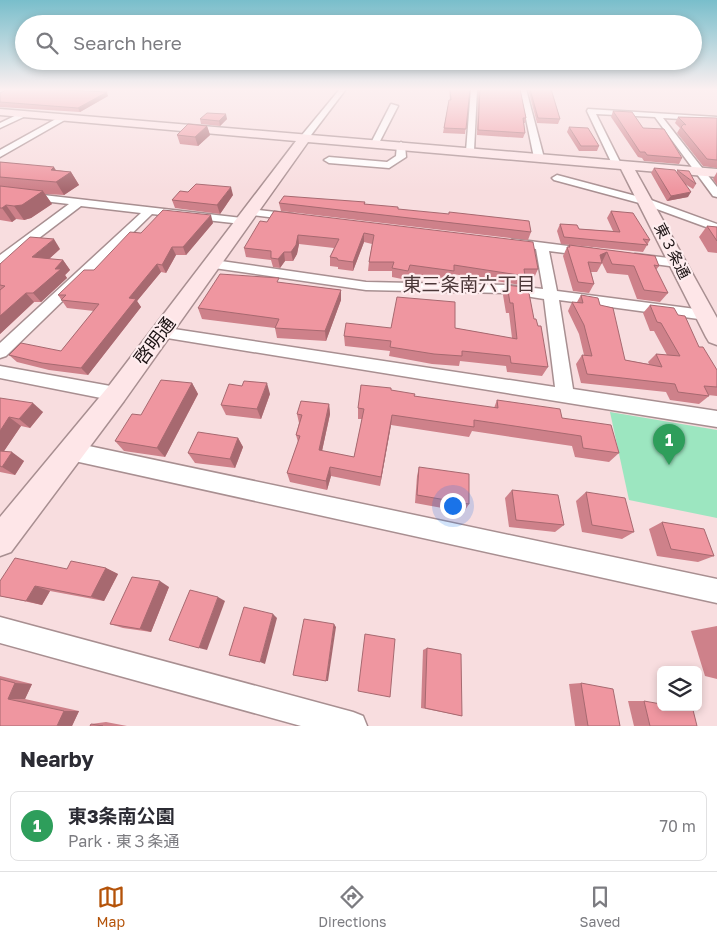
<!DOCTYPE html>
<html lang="en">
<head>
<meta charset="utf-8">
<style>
	body { margin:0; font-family:"Golos Text","Noto Sans JP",sans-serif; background:#f2f2f3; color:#2b2b33 }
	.controls { position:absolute; right:15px; bottom:15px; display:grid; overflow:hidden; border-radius:8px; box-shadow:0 2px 8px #0003 }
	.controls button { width:45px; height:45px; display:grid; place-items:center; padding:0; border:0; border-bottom:1px solid #e1e1e2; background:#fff; color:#2b2b33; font:25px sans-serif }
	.you { position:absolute; left:452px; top:505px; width:18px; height:18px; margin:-12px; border:4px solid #fff; border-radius:50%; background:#1a73e8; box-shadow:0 0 0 8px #1a73e833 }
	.badge { display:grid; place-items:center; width:32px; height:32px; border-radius:50%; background:#b45309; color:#fff; font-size:16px; font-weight:700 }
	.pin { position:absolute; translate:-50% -41px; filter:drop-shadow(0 1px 2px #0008) }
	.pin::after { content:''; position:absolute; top:26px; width:18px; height:15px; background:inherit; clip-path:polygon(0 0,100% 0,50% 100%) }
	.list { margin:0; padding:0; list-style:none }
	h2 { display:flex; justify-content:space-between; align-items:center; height:65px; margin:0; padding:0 20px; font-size:21px }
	h2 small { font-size:16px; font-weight:400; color:#7c7c81 }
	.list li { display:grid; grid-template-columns:32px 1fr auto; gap:15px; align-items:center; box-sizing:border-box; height:70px; margin:0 10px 10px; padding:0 10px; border:1px solid #e1e1e2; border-radius:8px }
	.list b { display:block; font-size:19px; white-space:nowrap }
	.list p { margin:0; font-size:16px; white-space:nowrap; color:#7c7c81 }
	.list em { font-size:16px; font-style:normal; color:#7c7c81 }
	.icon { flex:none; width:28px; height:28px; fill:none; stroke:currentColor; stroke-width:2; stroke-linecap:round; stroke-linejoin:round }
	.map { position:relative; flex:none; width:717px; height:726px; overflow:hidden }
	.search { position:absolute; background:#fff; box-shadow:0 2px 8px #0003; left:15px; right:15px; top:15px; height:55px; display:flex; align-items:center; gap:12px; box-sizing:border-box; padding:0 18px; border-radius:28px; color:#7c7c81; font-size:19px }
	.sheet { height:145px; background:#fff }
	nav { display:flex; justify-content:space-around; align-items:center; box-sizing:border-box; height:70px; border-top:1px solid #e1e1e2; background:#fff; font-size:14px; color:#7c7c81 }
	nav a { display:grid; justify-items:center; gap:2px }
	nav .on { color:#b45309 }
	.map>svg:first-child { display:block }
	.green { fill:#9ce6c0 }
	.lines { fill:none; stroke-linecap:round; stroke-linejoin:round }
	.street-casing { stroke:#a88f91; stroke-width:3 }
	.secondary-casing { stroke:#a88f91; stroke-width:3 }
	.street { fill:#fff; fill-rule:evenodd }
	.secondary { fill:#fee6e8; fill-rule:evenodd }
	.wall { fill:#ce818a }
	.shaded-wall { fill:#a76970 }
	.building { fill:#ef96a0; stroke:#a76970 }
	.labels { text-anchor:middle; stroke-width:4.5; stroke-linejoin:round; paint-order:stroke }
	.far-street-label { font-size:15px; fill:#1a1112; stroke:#feedef }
	.street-label { font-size:18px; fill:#1a1112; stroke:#feedef }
	.neighbourhood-label { font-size:19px; fill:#4b3738; stroke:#feedef }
</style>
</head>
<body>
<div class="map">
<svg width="717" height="726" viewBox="0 0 717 726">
	<rect width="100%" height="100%" fill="#f8dddf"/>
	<!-- green -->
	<polygon class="green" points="610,412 717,430 717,518 629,500"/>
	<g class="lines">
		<!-- street casing -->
		<g class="street-casing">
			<g id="street">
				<polygon points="340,89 346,89 308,139 302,139 302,135"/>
				<polygon points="471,89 477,89 474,151 470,154 466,151"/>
				<polygon points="520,89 526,89 544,158 542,160 536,160 534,158"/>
				<polygon points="391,104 398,106 379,143 372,145 371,143"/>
				<polygon points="588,109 717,117 717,121 663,118 717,187 717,197 713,196 655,117 596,114 621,164 616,167 613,166 587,111"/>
				<polygon points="23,112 30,114 0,128 0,123"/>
				<polygon points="63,115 70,117 0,157 0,150"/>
				<polygon points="401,142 405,145 406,157 389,168 329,163 324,160 329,157 387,162 396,156 397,145"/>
				<polygon points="557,175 651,200 717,224 717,231 643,204 554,180 552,178"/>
				<polygon points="0,190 242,218 248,221 242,224 152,214 6,356 0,358 0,343 141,213 81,206 5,264 0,265 0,255 69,204 0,196"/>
				<polygon points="249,209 293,214 299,217 293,220 245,214 243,212"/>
				<polygon points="513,239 592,249 594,252 592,255 588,256 549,251 557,291 711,311 713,315 711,319 706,320 559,300 573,389 717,411 717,427 161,337 156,336 153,332 156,328 161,327 555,387 544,299 506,293 366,290 214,268 208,264 214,260 366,282 506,285 543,289 536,249 509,246 507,243"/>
				<polygon points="635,254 677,259 683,263 677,267 631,261 629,258"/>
				<polygon points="0,366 116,387 122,389 125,394 122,399 116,401 0,378"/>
				<polygon points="70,442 717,579 717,603 70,460 63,457 60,451 63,445"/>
				<polygon points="0,617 353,712 363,716 367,726 301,726 0,643"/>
			</g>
		</g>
		<!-- secondary casing -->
		<g class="secondary-casing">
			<polygon id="secondary" points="0,109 717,169 717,177 635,170 717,318 717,345 709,342 706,337 621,169 308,142 124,401 11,552 0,556 0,517 108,387 296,141 0,115"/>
		</g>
		<!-- street -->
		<use href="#street" class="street"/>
		<!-- secondary -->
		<use href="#secondary" class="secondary"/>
	</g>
	<!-- wall -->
	<g class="wall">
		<polygon points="449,89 470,89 465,134 443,133 449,100 450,100"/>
		<polygon points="478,89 520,89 526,118 525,123 524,123 525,133 523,138 477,135"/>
		<polygon points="528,89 551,89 560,119 558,124 537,123"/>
		<polygon points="0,93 108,96 80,112 0,107"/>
		<polygon points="613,111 643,128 682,158 679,164 644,161 642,158 638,157 611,117"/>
		<polygon points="678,117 717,118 717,168 703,166 677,133 680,128 675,123"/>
		<polygon points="200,119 227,119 220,126 201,124"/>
		<polygon points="207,126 210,135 198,146 180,144 177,135"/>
		<polygon points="569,127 599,146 597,151 579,151 567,132"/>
		<polygon points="0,162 71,172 79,185 64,195 45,194 52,204 31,218 24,220 16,219 12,222 0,220"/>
		<polygon points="654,168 677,172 677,170 696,184 693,189 685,184 688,197 667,201 651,173"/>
		<polygon points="717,172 717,185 713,179"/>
		<polygon points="233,195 220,214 175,208 172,200"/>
		<polygon points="365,202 365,204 531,232 528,240 281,211 279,203"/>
		<polygon points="274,211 538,269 534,278 524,278 521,285 453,274 452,280 409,274 407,280 392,277 392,271 368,271 369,262 372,244 364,242 353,271 338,269 338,267 330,266 330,257 334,248 299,244 297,254 293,261 285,261 280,268 273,267 271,260 246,257 244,248 267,222"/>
		<polygon points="611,211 650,240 643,252 561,244 557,231 560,224 579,229 613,231 607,218"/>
		<polygon points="213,223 186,255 176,255 166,273 161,272 137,301 141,307 88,375 49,370 17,362 9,355 61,351 94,311 67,308 58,295 94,270 141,233"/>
		<polygon points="707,226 717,227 717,253 708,252 699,237"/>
		<polygon points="569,245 655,256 659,266 656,270 668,293 660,302 637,299 628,275 607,273 602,263 597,272 591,272 594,284 589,293 573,291 563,256 567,247 568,247"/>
		<polygon points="60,249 49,259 63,260 70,270 65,275 67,278 41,302 34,302 0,334 0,264"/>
		<polygon points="280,283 341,290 341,300 326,341 277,338 275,328 202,319 198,308"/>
		<polygon points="507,285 534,319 538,326 548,367 542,376 507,372 506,366 460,361 459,366 432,364 389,356 390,351 345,346 344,336 391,328 455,328 512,338 509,313 506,313 503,295"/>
		<polygon points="581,295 600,305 625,360 649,364 648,362 656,354 667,355 654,331 650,331 643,313 650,305 678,315 699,347 717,370 717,396 708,395 709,396 699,404 670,400 666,392 581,383 576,364 582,355 584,355 579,334 568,311 572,302 577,302"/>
		<polygon points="192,383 198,394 165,457 124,451 115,441 141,415"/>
		<polygon points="391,390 414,396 494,408 497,400 562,418 619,453 609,462 575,457 572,446 472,431 469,437 391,425 380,486 331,476 327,490 290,482 287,473 298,442 296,435 299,423 297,414 329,404 330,414 322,451 354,457 362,419 358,419 358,408"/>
		<polygon points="270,394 261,419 226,415 221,405"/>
		<polygon points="0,398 43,412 30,428 21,426 4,451 24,461 15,475 0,472"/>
		<polygon points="238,438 243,447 235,468 195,463 188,453"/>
		<polygon points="419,467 469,504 464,512 415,503 417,476"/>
		<polygon points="512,490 564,525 555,532 509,527 505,498"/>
		<polygon points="586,492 634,532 622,539 582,532 576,501"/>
		<polygon points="662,522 714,556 698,562 657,556 649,529"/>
		<polygon points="106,568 118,574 104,601 50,591 42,605 0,596 0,581 67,569"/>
		<polygon points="169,587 151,632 123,628 110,624"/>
		<polygon points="717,626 717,679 705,676 691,631"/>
		<polygon points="427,648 462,716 421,708 423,650"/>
		<polygon points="0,676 32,684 25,699 79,711 72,726 0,726"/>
		<polygon points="581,683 620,726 575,726 569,684"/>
		<polygon points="628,701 644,701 697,726 634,726"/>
		<polygon points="106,722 127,726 90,726 91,724"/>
	</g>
	<!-- shaded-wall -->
	<g class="shaded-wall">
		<polygon points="107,92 108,96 80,112 78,108"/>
		<polygon points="226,114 227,119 220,126 219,121"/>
		<polygon points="207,126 210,135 198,146 195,137"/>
		<polygon points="54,167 61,179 71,172 79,185 64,195 56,182 51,170"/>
		<polygon points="231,187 233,195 220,214 217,205"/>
		<polygon points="43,191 52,204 31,218 24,220 14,206"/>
		<polygon points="691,192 688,197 667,201 671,196"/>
		<polygon points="6,205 16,219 12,222 2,208"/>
		<polygon points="211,215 213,223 186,255 183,247"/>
		<polygon points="364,233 364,242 353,271 353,262"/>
		<polygon points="298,235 299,244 297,254 293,261 291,252"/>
		<polygon points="54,239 60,249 40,267 32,257"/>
		<polygon points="172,247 176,255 166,273 162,265"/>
		<polygon points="284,252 285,261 280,268 278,259"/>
		<polygon points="607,252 602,262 600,255"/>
		<polygon points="63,260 70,270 65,275 67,278 41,302 33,293"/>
		<polygon points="157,264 161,272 137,301 141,307 88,375 81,368 129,298"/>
		<polygon points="341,290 341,300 326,341 325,331"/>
		<polygon points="26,293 34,302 0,334 0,316"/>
		<polygon points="192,383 198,394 165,457 157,448"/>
		<polygon points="267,383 270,394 261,419 257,409"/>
		<polygon points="33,403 43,412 30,428 19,419"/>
		<polygon points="329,404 330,414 320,460 319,450"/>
		<polygon points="392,415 391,425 380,486 381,477"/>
		<polygon points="9,417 21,426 0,457 0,431"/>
		<polygon points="238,438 243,447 235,468 230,459"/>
		<polygon points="12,452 24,461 15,475 2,467"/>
		<polygon points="330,467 331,476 327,490 326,481"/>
		<polygon points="106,568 118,574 104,601 91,597"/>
		<polygon points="160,581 169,587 151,632 140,629"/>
		<polygon points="35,586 50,591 42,605 26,601"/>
		<polygon points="218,597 225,601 207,650 199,648"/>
		<polygon points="273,614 277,618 265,664 260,662"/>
		<polygon points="334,624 336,627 328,681 326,681"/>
		<polygon points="15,683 32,684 25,699 8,699"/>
		<polygon points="64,711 79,711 72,726 57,726"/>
	</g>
	<!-- building -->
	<g class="building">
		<polygon points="8,89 42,89 107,92 78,108 0,102 0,93"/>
		<polygon points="450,89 470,89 466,129 444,128 449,100 451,100"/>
		<polygon points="480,89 520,89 526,118 523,118 525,133 478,130"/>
		<polygon points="530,89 551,89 560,119 538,118"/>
		<polygon points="613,111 632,112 643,128 664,129 682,158 647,155 645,152 640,152"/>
		<polygon points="207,113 226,114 219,121 200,119"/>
		<polygon points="678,117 717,118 717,160 707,159 681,127 684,124 686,125"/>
		<polygon points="188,124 207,126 195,137 177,135"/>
		<polygon points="569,127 588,128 599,146 581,146"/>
		<polygon points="0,162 54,167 51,170 71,172 56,182 0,177"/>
		<polygon points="654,168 675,170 691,192 671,196"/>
		<polygon points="677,170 689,171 696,184"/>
		<polygon points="196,184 231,187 217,205 172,200 180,191 188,192"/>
		<polygon points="0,186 43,191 22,205 14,206 6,205 2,208 0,208"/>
		<polygon points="284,196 365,202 364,204 398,207 398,209 449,214 449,212 529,221 531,232 279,203"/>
		<polygon points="163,210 211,215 183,247 172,247 162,265 157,264 129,298 136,299 81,368 42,363 9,355 21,343 61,351 99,304 61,300 66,295 58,295 84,270 94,270 130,232 141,233"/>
		<polygon points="274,211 533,242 538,269 524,269 525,276 454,265 454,271 410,265 408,271 392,268 394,262 369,262 374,235 364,233 353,262 338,260 337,258 330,257 339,239 298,235 296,245 291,252 284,252 278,259 271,258 271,251 244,248 260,221 267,222"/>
		<polygon points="611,211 633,213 650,240 643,239 648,245 564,237 560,224 577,225 579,229 620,232"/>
		<polygon points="707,226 717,227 717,241"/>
		<polygon points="30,237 54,239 32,257 63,260 55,269 61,269 33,293 26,293 0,316 0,290 5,286 0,285 0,264"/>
		<polygon points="569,245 655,256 659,266 654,265 668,293 644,290 634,266 612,264 607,252 600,255 602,263 588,262 594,284 578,282 567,247 570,247"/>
		<polygon points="220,274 279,278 277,282 341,290 325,331 275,328 279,319 198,308"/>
		<polygon points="507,285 528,288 534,319 536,319 538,326 541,326 548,367 511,363 510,356 462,351 462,356 434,354 390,347 391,341 344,336 346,323 391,328 397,297 455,302 455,328 517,339 513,303 510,303"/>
		<polygon points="581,295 598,298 600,305 613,308 625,360 662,367 656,354 680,356 661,323 657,322 650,305 674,308 678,315 685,316 699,347 703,347 717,370 717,387 704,386 709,396 678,392 675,384 587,374 582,355 592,356 584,325 572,302 583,303"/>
		<polygon points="161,380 192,383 157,448 115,441 132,414 141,415"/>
		<polygon points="244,381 267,383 257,409 221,405 229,384 242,386"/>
		<polygon points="361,385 391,388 391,390 415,394 414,396 498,408 497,400 560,409 562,418 611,425 619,453 583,448 581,436 474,420 474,427 392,415 381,477 330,467 326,481 287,473 300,436 296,435 302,415 297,414 301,401 329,404 319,450 354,457 364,409 358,408"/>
		<polygon points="0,398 33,403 19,419 9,417 0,431"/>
		<polygon points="198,432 238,438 230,459 188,453"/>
		<polygon points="0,451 12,452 2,467 0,466"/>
		<polygon points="419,467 469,474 469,504 417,495"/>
		<polygon points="512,490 558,495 564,525 516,520"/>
		<polygon points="586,492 625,498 634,532 592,525"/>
		<polygon points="662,522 704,529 714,556 671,549"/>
		<polygon points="15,558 67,569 71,561 106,568 91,597 35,586 26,601 0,596 0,581"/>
		<polygon points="132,577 160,581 140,629 110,624"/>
		<polygon points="190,590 218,597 199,648 169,640"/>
		<polygon points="244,607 273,614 260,662 229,655"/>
		<polygon points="304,619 334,624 326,681 293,675"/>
		<polygon points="365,634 395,639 390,697 358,691"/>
		<polygon points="427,648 461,654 462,716 425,708"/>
		<polygon points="0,679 15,683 8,699 64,711 57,726 0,726"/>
		<polygon points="581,683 613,689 620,726 588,726"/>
		<polygon points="644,701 661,704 661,707 677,707 693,710 697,726 650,726"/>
		<polygon points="91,724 103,726 90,726"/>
	</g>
	<!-- sky -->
	<linearGradient id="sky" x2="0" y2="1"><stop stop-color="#79becb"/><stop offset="0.47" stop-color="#fcf0f1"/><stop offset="1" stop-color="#fcf0f1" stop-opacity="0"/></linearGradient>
	<rect width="717" height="190" fill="url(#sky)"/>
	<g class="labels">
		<!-- far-street labels -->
		<g class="far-street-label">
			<text transform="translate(672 251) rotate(63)" y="5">東３条通</text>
		</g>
		<!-- street labels -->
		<g class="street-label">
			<text transform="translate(155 341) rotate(-53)" y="6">啓明通</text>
		</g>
		<!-- neighbourhood labels -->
		<g class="neighbourhood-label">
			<text x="469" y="291">東三条南六丁目</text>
		</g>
	</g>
</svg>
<div class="controls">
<button><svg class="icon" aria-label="layers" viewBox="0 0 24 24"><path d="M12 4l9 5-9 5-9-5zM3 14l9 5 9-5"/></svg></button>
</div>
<div class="you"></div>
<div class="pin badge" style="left:669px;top:465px;background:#2e9e5b">1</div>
<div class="search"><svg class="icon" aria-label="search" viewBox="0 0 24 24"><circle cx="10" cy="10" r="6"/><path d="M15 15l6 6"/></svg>Search here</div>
</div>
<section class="sheet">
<h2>Nearby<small></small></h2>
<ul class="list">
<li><span class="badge" style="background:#2e9e5b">1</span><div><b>東3条南公園</b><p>Park · 東３条通</p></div><em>70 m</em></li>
</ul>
</section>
<nav>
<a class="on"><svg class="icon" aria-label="map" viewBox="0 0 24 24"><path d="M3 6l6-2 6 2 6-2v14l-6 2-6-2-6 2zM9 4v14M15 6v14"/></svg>Map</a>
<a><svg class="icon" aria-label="directions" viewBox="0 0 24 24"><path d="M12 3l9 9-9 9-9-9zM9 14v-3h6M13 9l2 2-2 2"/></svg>Directions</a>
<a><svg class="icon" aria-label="saved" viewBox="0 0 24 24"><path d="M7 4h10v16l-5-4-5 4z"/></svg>Saved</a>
</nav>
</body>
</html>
